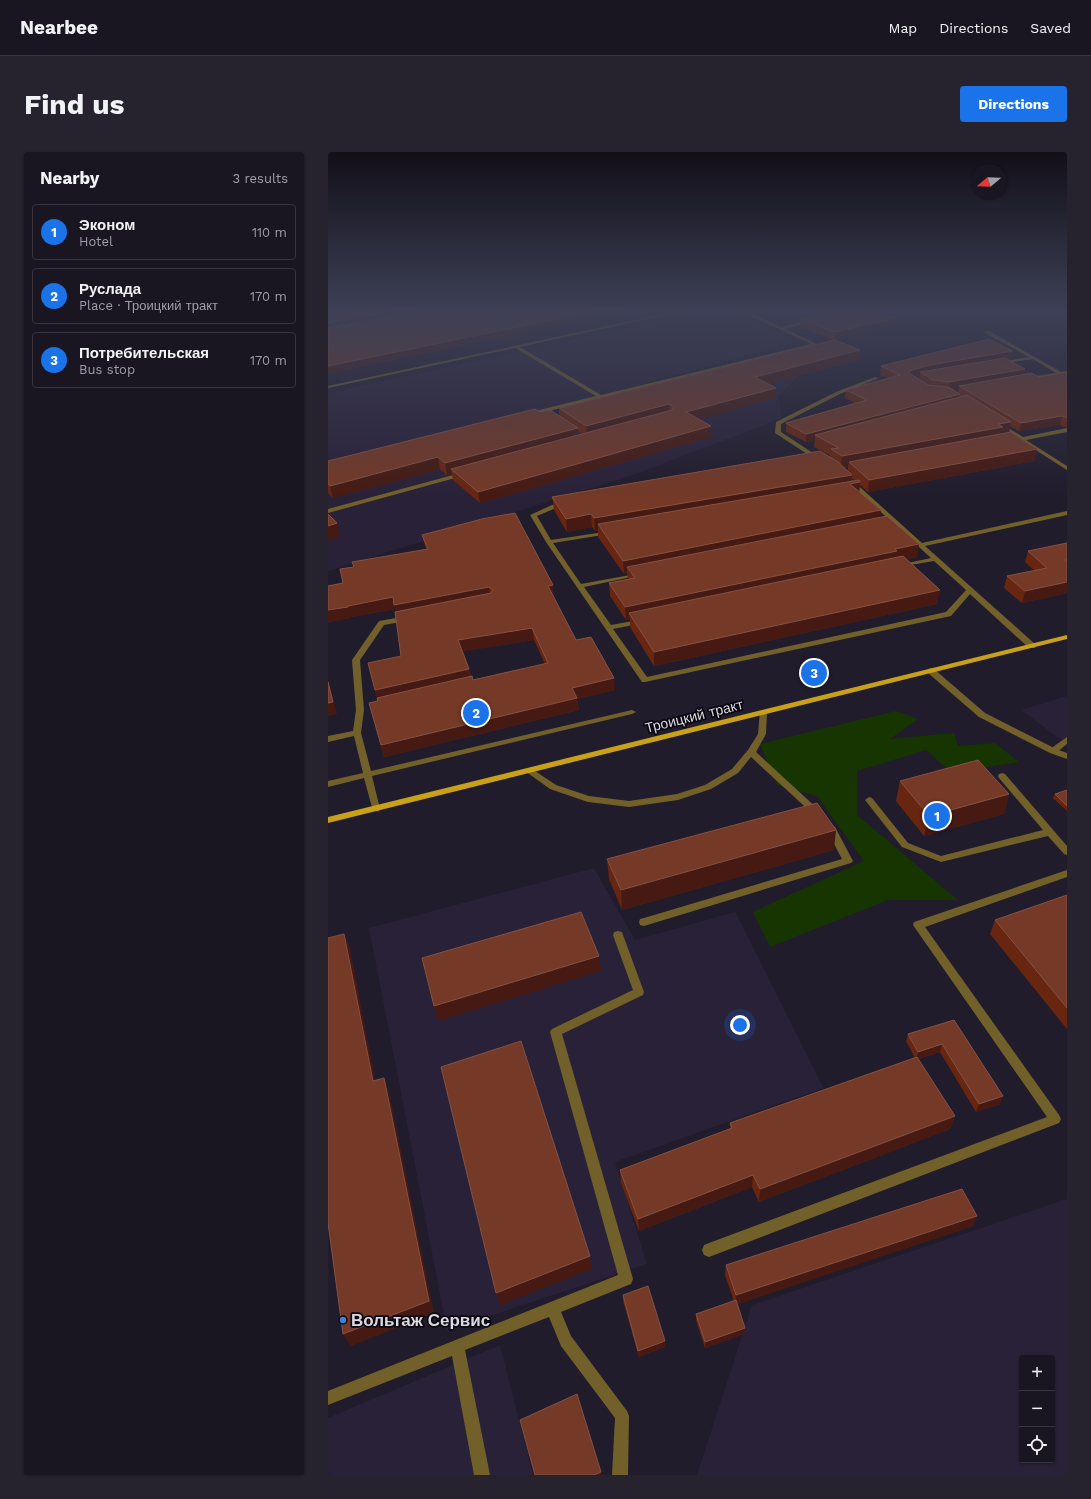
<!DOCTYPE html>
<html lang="en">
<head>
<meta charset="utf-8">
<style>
	body { margin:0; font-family:"Work Sans",sans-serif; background:#26222e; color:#f1f3f6 }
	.controls { position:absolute; right:12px; bottom:12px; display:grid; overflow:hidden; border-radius:4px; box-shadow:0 1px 3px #0004 }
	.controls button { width:36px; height:36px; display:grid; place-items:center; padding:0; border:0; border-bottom:1px solid #37343f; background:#191521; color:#f1f3f6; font:20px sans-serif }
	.compass { position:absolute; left:643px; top:12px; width:36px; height:36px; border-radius:50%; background:#191521; box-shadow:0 1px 3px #0004; rotate:251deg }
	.you { position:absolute; left:412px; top:873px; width:14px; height:14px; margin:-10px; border:3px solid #fff; border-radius:50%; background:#1a73e8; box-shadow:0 0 0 6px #1a73e833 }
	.badge { display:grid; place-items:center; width:26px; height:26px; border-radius:50%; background:#1a73e8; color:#fff; font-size:13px; font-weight:700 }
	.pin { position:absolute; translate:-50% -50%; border:2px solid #fff; box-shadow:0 1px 4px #0006 }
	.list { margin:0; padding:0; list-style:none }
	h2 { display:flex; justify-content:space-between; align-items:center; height:52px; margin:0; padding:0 16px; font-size:17px }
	h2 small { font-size:13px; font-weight:400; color:#9f9fa5 }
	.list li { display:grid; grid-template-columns:26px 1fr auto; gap:12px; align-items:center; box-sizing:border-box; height:56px; margin:0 8px 8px; padding:0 8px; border:1px solid #37343f; border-radius:4px }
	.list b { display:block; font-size:15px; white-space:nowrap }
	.list p { margin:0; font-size:13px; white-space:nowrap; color:#9f9fa5 }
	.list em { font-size:13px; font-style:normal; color:#9f9fa5 }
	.icon { flex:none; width:22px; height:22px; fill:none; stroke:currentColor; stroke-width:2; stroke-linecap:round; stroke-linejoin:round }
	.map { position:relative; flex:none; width:739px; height:1323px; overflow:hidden; border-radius:4px }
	header { display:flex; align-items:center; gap:24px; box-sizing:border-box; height:56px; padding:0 20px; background:#191521; border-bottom:1px solid #37343f }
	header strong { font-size:19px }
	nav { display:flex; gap:22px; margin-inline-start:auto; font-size:14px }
	.intro { display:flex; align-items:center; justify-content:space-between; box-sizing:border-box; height:96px; padding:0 24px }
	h1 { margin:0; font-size:28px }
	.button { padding:10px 18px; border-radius:4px; background:#1a73e8; color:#fff; font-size:14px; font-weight:700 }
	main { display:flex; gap:24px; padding:0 24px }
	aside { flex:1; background:#191521; border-radius:4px; box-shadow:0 1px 3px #0004 }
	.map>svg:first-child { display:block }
	.built { fill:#292138; fill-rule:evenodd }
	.green { fill:#173501 }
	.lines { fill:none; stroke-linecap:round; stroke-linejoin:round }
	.service { fill:#72602b; fill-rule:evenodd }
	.tertiary { fill:#72602b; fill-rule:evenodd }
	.primary { fill:#c8a119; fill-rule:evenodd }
	.wall { fill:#682610; fill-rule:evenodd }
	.shaded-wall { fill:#461a12 }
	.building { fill:#743927; stroke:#845244 }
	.shop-dot { fill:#3f7fe0; stroke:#0a080f; stroke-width:1.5 }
	.labels { text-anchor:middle; stroke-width:3.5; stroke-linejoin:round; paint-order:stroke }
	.street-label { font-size:14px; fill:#dcd8e4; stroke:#0a080f }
	.near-poi-label { font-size:17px; font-weight:bold; fill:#dcd8e4; stroke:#0a080f; text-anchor:start }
</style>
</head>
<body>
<header>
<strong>Nearbee</strong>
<nav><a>Map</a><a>Directions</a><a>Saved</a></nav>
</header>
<div class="intro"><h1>Find us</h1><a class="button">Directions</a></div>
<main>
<aside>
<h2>Nearby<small>3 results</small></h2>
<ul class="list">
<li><span class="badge">1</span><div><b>Эконом</b><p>Hotel</p></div><em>110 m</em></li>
<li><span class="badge">2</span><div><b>Руслада</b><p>Place · Троицкий тракт</p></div><em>170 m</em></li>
<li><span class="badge">3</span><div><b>Потребительская</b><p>Bus stop</p></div><em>170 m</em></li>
</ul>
</aside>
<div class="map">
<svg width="739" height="1323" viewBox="0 0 739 1323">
	<rect width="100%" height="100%" fill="#211c2c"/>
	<!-- built -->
	<g class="built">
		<polygon points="377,159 402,159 470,190 110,287 0,315 0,241"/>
		<polygon points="492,201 450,245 454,266 305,323 0,419 0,328"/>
		<polygon points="739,544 739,592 693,558"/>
		<polygon points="266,716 307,788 407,760 495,936 287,1010 319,1112 119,1178 41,776"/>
		<path d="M739,1047v276h-370l55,-170zM694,1206h30v102h-30z"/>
		<polygon points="172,1193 205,1323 0,1323 0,1266"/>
	</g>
	<!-- green -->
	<polygon class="green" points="568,559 590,567 562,587 626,581 630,594 667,591 691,610 623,620 598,598 529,619 529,663 630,748 560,748 442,795 425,760 536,709 489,644 449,633 432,592"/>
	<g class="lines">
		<!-- service -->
		<g class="service">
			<polygon points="349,159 356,159 192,195 273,243 483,192 413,159 418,159 453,175 485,167 485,169 457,177 489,192 201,264 198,262 199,261 268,244 187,196 0,236 0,234"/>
			<polygon points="657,179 661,179 733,220 739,219 739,221 709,226 709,224 728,221 705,207 671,212 671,210 673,210 701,205 657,181"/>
			<polygon points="547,225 551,226 512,242 453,272 453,280 494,307 494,309 490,309 447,281 448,270 508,240"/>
			<polygon points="670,272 674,272 695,285 739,276 739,280 698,288 739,314 739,318 670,274"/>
			<polygon points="136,320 138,321 138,323 0,361 0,357"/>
			<polygon points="520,328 524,328 594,391 739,359 739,363 597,394 707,492 707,496 701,496 642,442 623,464 317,530 314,530 218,390 202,363 224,353 239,351 239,353 228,356 209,364 223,388 283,379 283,381 281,382 225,391 253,432 313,421 313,423 256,435 283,473 316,467 316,471 285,477 319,525 618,460 638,438 606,409 570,415 570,413 603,406 520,330"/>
			<polygon points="80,464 84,466 83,468 56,473 32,508 36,558 33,581 43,619 304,558 308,560 304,562 44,624 52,657 51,659 45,659 36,626 0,635 0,629 35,621 26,584 0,590 0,584 25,579 28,558 24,508 51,469"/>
			<polygon points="432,559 438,559 439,561 438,582 428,600 492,659 493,661 492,663 486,663 423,605 410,621 383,637 350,648 301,655 260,650 222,637 197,619 201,616 204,617 228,633 261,644 301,649 349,642 377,633 404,617 420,598 430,582"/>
			<polygon points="739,585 739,592 728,601 722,601 721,599 722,597"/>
			<polygon points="674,621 677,622 739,694 739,703 736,702 720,684 613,710 574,695 537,648 541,645 544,646 580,691 613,704 715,678 671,626 670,624 671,622"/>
			<polygon points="502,672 507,675 525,709 523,711 316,774 312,773 311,770 312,767 316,766 514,707 497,675"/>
			<polygon points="739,718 739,725 597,775 731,963 733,967 731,971 381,1105 376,1103 374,1098 376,1093 381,1091 719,965 585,773 586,770"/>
			<polygon points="290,779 294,780 295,783 316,840 315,843 234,882 305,1127 303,1132 233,1160 243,1184 299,1259 301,1264 300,1323 284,1323 287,1266 233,1194 221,1165 137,1198 162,1323 146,1323 124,1204 0,1253 0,1239 290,1123 222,880 224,877 305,838 285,783 286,780"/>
		</g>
		<!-- tertiary -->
		<polygon class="tertiary" points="603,516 606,517 657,561 728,597 739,601 739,607 722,601 651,565 600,521 599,519 600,517"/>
		<!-- primary -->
		<polygon class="primary" points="739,483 739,487 0,671 0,665"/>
	</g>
	<!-- wall -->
	<g class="wall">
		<path d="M502,159h47l19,7 -1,7 -60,15 25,10 -1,10 -91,24 7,14 -76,21 12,7v11l-231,66 -27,-23 -1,-6 -5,1 -7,-6 -107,29 -5,-5v-32l212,-49 19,4v-8l274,-68 -33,-13 1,-8 29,-7zM250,279l4,3 -4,1z"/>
		<path d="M685,199l-1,8h-4l16,16 15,2 28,-5v55h-3l-4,-2 -41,6 -9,-5 -1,7 28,16 -3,12 -166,31 -8,-7 -1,7 21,25 37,40 -11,2 31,45 -283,62 -24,-39v-7h-4l-16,-24 -1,-13 19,-4 -1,-6 -3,1 -26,-37v-7l-3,1 -3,-4 -25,5 -13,-22 -2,-13 278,-40v-2l-16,-8 1,-7 -9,2 -20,-10v-9l69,-20 -10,-5 1,-8 42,-12 -8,-3 1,-9zM592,224l-1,3 -3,-2zM630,237v4l-6,-3zM520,315v4l-4,-3zM524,326l3,3 -4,1z"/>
		<path d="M94,383l132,62h-1l23,43 39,50 -38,9 2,11 -195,47 -15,-54 9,-2 -10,-38 33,-7 -6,-47 -44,8v1l-23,4v-36l15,-3 11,-16 72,-18zM206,488l11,24 -72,16 -2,-4 -8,-25z"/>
		<polygon points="739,391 739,441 694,451 676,436 679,424 706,418 697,410 700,399"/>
		<polygon points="572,629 681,642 676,662 596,684 568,649"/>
		<polygon points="739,638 739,659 725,646 727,642"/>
		<polygon points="506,698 294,758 281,727 279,707"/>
		<polygon points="739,743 739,877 662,782 667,768"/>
		<polygon points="626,868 672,952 648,960 612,900 590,907 627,964 622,977 431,1050 424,1035 311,1079 293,1031 292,1018 402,977 402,971 587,906 578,889 580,882"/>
		<polygon points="645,1074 409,1152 416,1182 377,1196 368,1168 368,1162 406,1149 397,1123 398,1113"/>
		<polygon points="295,1143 337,1189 337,1195 311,1205 295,1149"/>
	</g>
	<!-- shaded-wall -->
	<g class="shaded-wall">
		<polygon points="65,159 102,159 0,178 0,171"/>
		<polygon points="267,159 290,159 290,161 0,222 0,214"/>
		<polygon points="568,166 567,173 506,188 506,180"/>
		<polygon points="532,198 531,208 426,236 427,225"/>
		<polygon points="685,199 684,207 601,222 592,220 592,224 580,227 581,219 602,213"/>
		<polygon points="697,217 695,225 631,234 630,237 620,238 621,230"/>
		<polygon points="448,236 447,246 358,271 358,260"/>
		<polygon points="632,242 630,250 487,283 487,288 478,290 478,282"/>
		<polygon points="341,252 342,263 259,285 258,274"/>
		<polygon points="734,264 732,273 691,279 693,271"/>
		<polygon points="683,270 681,281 521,310 520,315 513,316 514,304"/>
		<polygon points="383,274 383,285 152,351 150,340"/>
		<polygon points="250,276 250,287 123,317 124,322 119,323 117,311"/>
		<polygon points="709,297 706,309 540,340 541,328"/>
		<polygon points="110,305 112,317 5,346 2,334"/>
		<polygon points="524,323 523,331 532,330 531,342 270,372 270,378 267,379 266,366"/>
		<polygon points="553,358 551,371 299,415 299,421 296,422 295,409"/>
		<polygon points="263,362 264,375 239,380 238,367"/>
		<polygon points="9,371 12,384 0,388 0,374"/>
		<polygon points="591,392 589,405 301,461 302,468 298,468 297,455"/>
		<polygon points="739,430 739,441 694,451 697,439"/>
		<polygon points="225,433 226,445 221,445 220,434"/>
		<polygon points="161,435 163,447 68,464 67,457 23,465 23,466 0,470 0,458 65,445"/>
		<polygon points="612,438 609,452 326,514 326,500"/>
		<polygon points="204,476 206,488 132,500 130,488"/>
		<polygon points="141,517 143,529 50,550 47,538"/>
		<polygon points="286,526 287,538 249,547 251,558 56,605 53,593 244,536"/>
		<polygon points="0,527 9,562 0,564"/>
		<polygon points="681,642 676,662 596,684 601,664"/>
		<polygon points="508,678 506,698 294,758 293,738"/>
		<polygon points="16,782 22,796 50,943 45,929"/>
		<polygon points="271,804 273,819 110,869 106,854"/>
		<polygon points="614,892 612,900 588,907 590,900"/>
		<polygon points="56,926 61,940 106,1161 23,1194 15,1182"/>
		<polygon points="675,944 672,952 648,960 651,952"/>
		<polygon points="627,964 622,977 431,1050 432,1037"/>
		<polygon points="425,1023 424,1035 311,1079 310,1067"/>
		<polygon points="649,1064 645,1074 407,1153 408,1143"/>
		<polygon points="262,1104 264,1117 172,1153 168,1141"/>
		<polygon points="417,1176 416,1182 377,1196 377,1190"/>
		<polygon points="337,1189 337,1195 311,1205 310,1199"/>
		<polygon points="273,1320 273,1323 266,1323"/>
	</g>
	<!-- building -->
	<g class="building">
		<polygon points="0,159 65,159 0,171"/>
		<polygon points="89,159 267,159 0,214 0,176"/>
		<polygon points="504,159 549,159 568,166 506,180 473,167"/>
		<polygon points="661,187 685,199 602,213 581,219 581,221 600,233 620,235 632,242 478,282 458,271 539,248 518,238 572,223 553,214"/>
		<polygon points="507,188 532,198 427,225 448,236 358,260 383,274 150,340 123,317 344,258 346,255 341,252 258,274 231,256"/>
		<polygon points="677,206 697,217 621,230 605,228 592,220"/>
		<polygon points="739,220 739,266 734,264 693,271 631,234 704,221 711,225"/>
		<polygon points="639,243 683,270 670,272 675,275 514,304 503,297 511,296 487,283"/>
		<polygon points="207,257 212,260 222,258 250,276 117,311 110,305 2,334 0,332 0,309"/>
		<polygon points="683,280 709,297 541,328 521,310"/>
		<polygon points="492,299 510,310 524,323 266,366 263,362 238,367 224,345"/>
		<polygon points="531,328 532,330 522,332 553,358 295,409 270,372"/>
		<polygon points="187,361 225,433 220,434 248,488 263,485 286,526 244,536 249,546 53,593 41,551 50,549 49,546 144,524 145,528 220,511 204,476 130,488 141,517 47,538 40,511 73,504 67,460 163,441 165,438 161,435 66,453 65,445 20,454 20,455 0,458 0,434 15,431 12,417 26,415 24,410 100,397 94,383 154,367"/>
		<polygon points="0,362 9,371 0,374"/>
		<polygon points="559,364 591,392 567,397 569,399 297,455 281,431 307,426 299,415"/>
		<polygon points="739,391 739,408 737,408 739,410 739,430 697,439 679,424 719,416 700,399"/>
		<polygon points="575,404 612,438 326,500 301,461"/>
		<polygon points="0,530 5,550 0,551"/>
		<polygon points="650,608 681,642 601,664 572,629"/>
		<polygon points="739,638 739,654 727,642"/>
		<polygon points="489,651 508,678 293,738 279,707"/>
		<polygon points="739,743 739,856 667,768"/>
		<polygon points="253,760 271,804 106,854 94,806"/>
		<polygon points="16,782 45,929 56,926 101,1149 15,1182 0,1071 0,786"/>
		<polygon points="626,868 675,944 651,952 614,892 590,900 580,882"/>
		<polygon points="193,889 262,1104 168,1141 113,915"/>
		<polygon points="589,905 627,964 432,1037 425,1023 310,1067 292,1018 404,976 402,971"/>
		<polygon points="634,1037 649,1064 408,1143 398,1113"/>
		<polygon points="320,1134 337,1189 310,1199 295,1143"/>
		<polygon points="408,1148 417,1176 377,1190 368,1162"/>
		<polygon points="249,1242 273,1320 266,1323 207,1323 192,1268"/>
	</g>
	<!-- sky -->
	<linearGradient id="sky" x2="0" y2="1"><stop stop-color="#120f18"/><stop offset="0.46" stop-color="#3d4056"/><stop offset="1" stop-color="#3d4056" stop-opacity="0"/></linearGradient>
	<rect width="739" height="344" fill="url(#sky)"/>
	<!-- markers -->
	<circle class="shop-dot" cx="15" cy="1168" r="4"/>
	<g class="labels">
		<!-- street labels -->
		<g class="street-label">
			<text transform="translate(366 564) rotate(-14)" y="5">Троицкий тракт</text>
		</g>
		<!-- near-poi labels -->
		<g class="near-poi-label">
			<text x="23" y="1174">Вольтаж Сервис</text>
		</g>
	</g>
</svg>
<div class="controls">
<button>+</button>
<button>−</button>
<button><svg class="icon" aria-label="locate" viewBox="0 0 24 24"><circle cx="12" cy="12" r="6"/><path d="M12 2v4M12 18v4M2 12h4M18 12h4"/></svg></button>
</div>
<svg class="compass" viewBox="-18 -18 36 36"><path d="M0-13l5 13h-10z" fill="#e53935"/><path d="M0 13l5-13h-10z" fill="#9f9fa5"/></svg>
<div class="you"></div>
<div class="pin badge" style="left:609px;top:664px">1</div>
<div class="pin badge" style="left:148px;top:561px">2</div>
<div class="pin badge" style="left:486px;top:521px">3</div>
</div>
</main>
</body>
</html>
